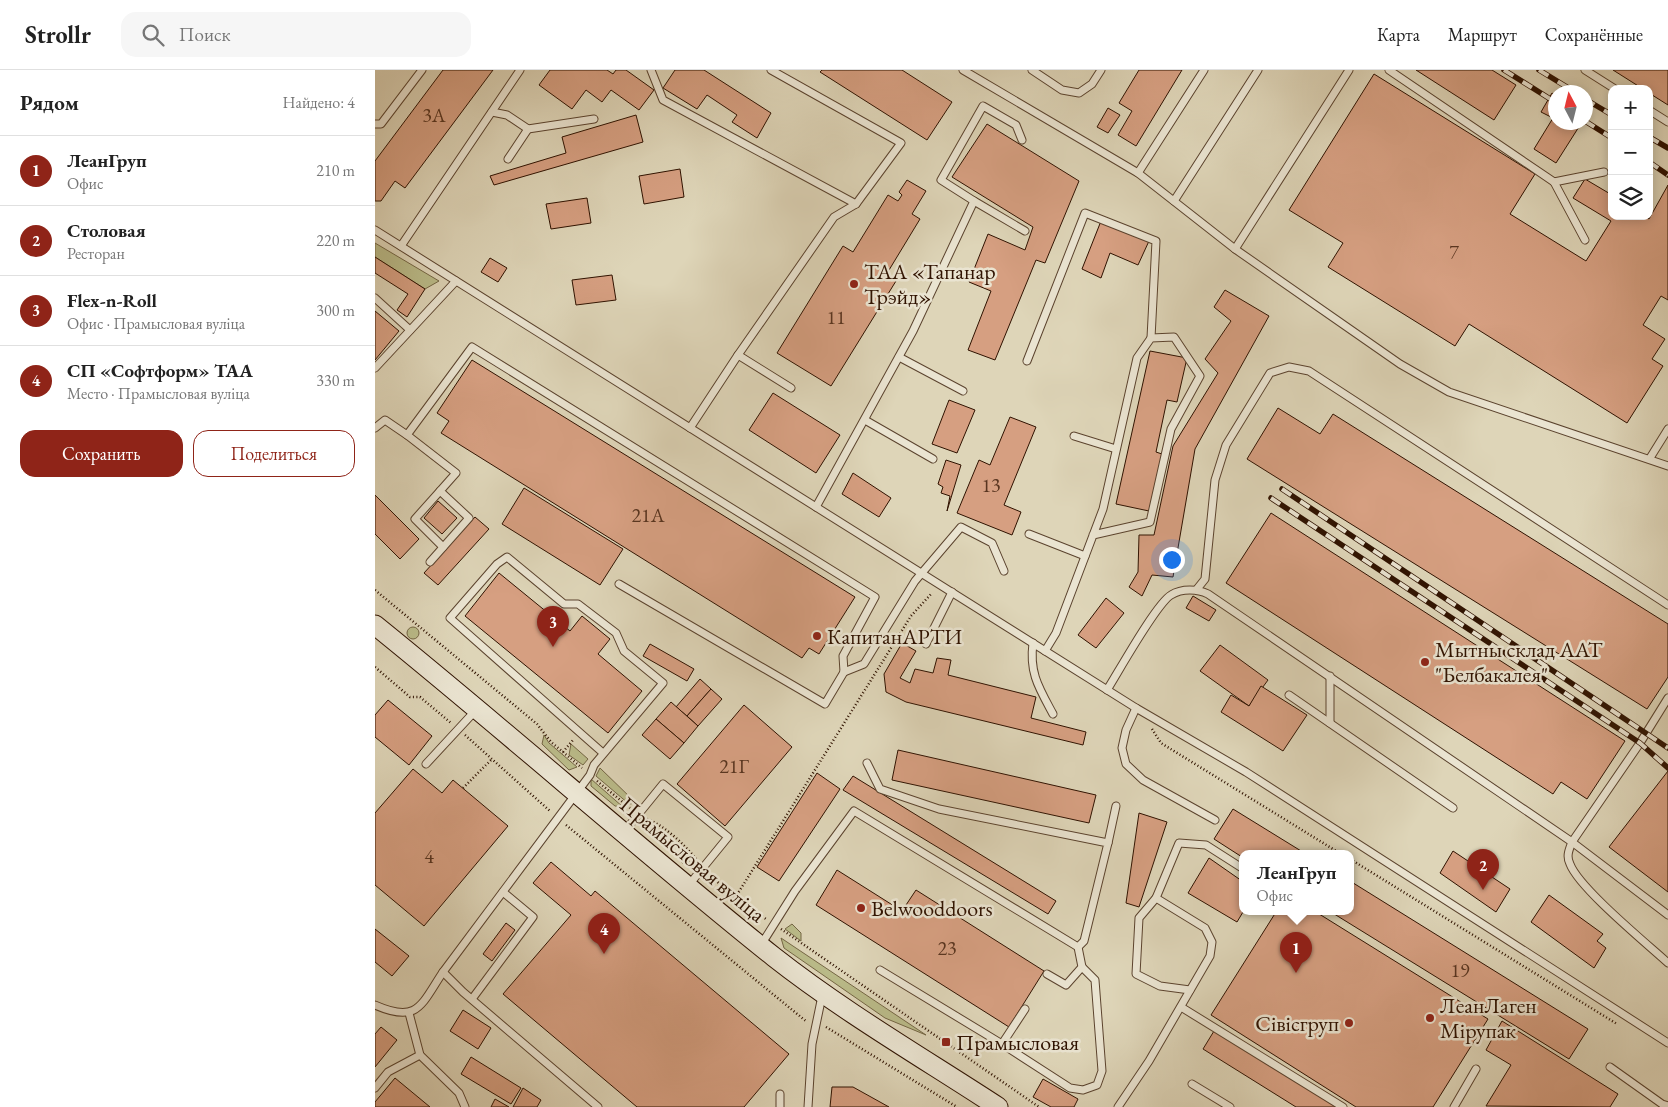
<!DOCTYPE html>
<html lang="ru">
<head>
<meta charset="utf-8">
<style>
	body { margin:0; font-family:"EB Garamond",serif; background:#f6f6f6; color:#222 }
	.controls { position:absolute; right:15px; top:15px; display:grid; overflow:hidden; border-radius:10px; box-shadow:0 2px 12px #0003 }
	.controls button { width:45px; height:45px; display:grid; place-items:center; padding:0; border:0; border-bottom:1px solid #e0e0e0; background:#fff; color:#222; font:25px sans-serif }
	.compass { position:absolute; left:1173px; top:15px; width:45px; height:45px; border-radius:50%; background:#fff; box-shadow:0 2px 12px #0003; rotate:353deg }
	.you { position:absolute; left:796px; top:489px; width:18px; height:18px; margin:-12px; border:4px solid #fff; border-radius:50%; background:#1a73e8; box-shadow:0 0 0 8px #1a73e833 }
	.badge { display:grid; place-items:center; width:32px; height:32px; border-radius:50%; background:#8f2418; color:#fff; font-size:16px; font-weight:700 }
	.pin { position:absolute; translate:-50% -41px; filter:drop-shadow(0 1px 2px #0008) }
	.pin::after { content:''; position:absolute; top:26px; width:18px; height:15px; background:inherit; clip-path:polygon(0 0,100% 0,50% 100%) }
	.popup { position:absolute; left:864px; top:780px; width:115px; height:65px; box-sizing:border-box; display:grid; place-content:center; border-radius:10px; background:#fff; filter:drop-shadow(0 1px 4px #0005); font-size:16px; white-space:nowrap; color:#767676 }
	.popup b { font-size:19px; color:#222 }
	.popup::after { content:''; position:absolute; left:50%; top:100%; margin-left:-10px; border:10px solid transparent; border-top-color:#fff }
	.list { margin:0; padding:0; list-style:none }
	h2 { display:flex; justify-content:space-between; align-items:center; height:65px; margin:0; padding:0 20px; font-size:21px }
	h2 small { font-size:16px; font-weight:400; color:#767676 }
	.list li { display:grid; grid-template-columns:32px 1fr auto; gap:15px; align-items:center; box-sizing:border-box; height:70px; padding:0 20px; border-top:1px solid #e0e0e0 }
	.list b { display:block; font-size:19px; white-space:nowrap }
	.list p { margin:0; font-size:16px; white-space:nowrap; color:#767676 }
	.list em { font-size:16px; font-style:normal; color:#767676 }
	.actions { display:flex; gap:10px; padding:15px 20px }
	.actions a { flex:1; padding:11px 0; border:1px solid #8f2418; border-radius:15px; text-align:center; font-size:18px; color:#8f2418 }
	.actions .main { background:#8f2418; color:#fff }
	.icon { flex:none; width:28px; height:28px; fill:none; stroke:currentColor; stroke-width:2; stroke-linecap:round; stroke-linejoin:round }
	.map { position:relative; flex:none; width:1293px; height:1037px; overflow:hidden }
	header { display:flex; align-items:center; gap:30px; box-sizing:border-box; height:70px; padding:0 25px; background:#fff; border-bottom:1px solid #e0e0e0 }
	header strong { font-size:24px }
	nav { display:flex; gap:28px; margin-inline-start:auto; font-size:18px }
	.search { width:350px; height:45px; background:#f6f6f6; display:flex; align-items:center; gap:12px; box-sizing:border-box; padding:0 18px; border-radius:15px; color:#767676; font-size:19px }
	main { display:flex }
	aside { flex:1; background:#fff }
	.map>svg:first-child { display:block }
	.green { fill:#babb89; stroke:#746644 }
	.building { fill:#d69f81; stroke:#2f1200 }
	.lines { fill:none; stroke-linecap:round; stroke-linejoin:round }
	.service-casing { stroke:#5b432e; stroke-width:9 }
	.secondary-casing { stroke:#2f1200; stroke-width:21 }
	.path { stroke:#2f1200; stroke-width:2.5; stroke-dasharray:1 2.5; stroke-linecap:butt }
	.service { stroke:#eae4d1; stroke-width:7 }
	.secondary { stroke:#eae4d1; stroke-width:19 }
	.rail-casing { stroke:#2f1200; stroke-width:5.5 }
	.rail { stroke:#eae4d1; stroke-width:4; stroke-dasharray:11; stroke-linecap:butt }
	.poi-dot { fill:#8f2418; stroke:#eae4d1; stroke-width:2 }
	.labels { text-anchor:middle; stroke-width:5; stroke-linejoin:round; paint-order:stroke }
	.number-label { font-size:20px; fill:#593520 }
	.poi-label { font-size:22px; fill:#2f1200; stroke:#eae4d1; text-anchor:start }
	.street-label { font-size:22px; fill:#2f1200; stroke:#eae4d1 }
</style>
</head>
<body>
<header>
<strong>Strollr</strong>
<div class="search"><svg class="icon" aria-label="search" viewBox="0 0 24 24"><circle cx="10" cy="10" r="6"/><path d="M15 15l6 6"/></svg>Поиск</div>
<nav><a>Карта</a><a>Маршрут</a><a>Сохранённые</a></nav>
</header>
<main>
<aside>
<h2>Рядом<small>Найдено: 4</small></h2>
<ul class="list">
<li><span class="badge">1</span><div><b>ЛеанГруп</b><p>Офис</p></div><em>210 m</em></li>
<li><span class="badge">2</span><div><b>Столовая</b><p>Ресторан</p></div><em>220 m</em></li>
<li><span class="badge">3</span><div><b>Flex-n-Roll</b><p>Офис · Прамысловая вуліца</p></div><em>300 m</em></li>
<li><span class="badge">4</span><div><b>СП «Софтформ» ТАА</b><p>Место · Прамысловая вуліца</p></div><em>330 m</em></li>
</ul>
<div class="actions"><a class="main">Сохранить</a><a>Поделиться</a></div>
</aside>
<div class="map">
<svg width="1293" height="1037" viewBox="0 0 1293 1037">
	<rect width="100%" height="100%" fill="#ded5b8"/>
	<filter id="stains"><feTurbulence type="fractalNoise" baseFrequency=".004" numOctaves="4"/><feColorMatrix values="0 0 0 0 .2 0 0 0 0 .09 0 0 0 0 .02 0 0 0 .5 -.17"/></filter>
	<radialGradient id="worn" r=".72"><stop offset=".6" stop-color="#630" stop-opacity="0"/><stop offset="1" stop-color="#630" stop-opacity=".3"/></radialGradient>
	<!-- green -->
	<g class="green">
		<polygon points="0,173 64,211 50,219 0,187"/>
		<circle cx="38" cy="563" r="6"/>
		<polygon points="169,665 174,673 202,697 194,700 167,674"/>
		<polygon points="196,674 213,689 208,695 194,685"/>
		<polygon points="225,698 258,730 262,733 254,734 221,706"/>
		<polygon points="216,709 248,737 240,736 216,716"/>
		<polygon points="307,778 316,793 307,793 300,786"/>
		<polygon points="417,854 426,863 426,871 410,859"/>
		<polygon points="406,868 551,965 510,948 409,878"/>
	</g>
	<!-- building -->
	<g class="building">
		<polygon points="68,0 118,0 30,118 20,111 6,131 0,131 0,91"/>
		<polygon points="175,0 232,0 238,4 241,0 251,0 279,20 264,40 236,20 227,32 211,20 197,39 164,15"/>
		<polygon points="300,0 329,0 396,43 382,68 357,52 362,45 332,25 322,39 288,18"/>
		<polygon points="447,0 527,0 577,32 552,70 445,2"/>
		<polygon points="764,0 807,0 761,76 743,65 757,41 744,33"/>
		<polygon points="1041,0 1117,0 1141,15 1119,50"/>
		<polygon points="1238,0 1293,0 1293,35 1274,23 1274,19 1268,19"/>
		<polygon points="999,4 1160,104 1135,144 1211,191 1236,151 1198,128 1210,109 1237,125 1237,146 1270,146 1274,149 1293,115 1293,230 1286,226 1268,255 1290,269 1277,289 1288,296 1252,353 1094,254 1080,276 953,197 968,173 914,140"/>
		<polygon points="1177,23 1180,25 1180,52 1207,52 1181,93 1159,79 1178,48 1166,42"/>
		<polygon points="1210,33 1217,37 1210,47"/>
		<polygon points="733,38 745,45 733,63 722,57"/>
		<polygon points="261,45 268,72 119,115 115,106 191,83 187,67"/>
		<polygon points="612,54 704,111 670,193 661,190 620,290 593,280 616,221 594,212 613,164 650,180 658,157 577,107"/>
		<polygon points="305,99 309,127 269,134 264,106"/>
		<polygon points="532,110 551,121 537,144 545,149 511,205 521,211 456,316 402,283 468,176 478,182 513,125 523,131 527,125 524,122"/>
		<polygon points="212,128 216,153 176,159 171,134"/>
		<polygon points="726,151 774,171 763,195 735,183 726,208 707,199"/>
		<polygon points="0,187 50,219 32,247 22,240 33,224 0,203"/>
		<polygon points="115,188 132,198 123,212 106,202"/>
		<polygon points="237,205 241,230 201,235 197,210"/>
		<polygon points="850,220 894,246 820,379 798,507 777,505 767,526 754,517 763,502 764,465 779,465 798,376 843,303 830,289 856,251 839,237"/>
		<polygon points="0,241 24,261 0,290"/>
		<polygon points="775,281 812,288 802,332 792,330 781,382 787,384 774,441 741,434"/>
		<polygon points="97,290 480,527 444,584 434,578 427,588 66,363 74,351 62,343"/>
		<polygon points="398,323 465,365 441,403 374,360"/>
		<polygon points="574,330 600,340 582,383 557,374"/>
		<polygon points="903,338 945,364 958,344 1293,554 1293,607 1272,639 872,389"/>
		<polygon points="635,347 661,357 629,435 646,442 637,465 582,443 604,390 615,395"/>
		<polygon points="571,390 586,395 572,441 575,426 566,423 568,417 563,414"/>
		<polygon points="478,403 516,428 504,447 467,424"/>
		<polygon points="149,418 248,479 225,515 127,454"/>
		<polygon points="0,425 44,469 25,489 0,464"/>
		<polygon points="63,431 82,448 67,464 49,448"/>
		<polygon points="896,443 1250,671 1212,729 1186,712 1178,724 851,513"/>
		<polygon points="100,447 114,459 63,515 49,503"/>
		<polygon points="124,503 195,561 207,546 235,569 223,584 267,621 233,663 90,546"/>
		<polygon points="818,526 841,540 834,551 811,538"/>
		<polygon points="731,528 749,543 721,578 703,565"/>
		<polygon points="527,573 541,581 525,608 535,613 540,599 558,603 562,588 576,590 573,605 661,627 656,648 711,662 708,675 531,632 511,622 509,604"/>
		<polygon points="275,574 319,599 312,611 268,586"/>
		<polygon points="845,575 893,610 874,636 825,601"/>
		<polygon points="325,609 336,619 312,646 301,637"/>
		<polygon points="886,616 932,645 908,681 846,642 856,625 874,636"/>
		<polygon points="336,619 347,629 323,656 312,646"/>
		<polygon points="13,630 57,666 34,695 0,667 0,645"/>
		<polygon points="296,632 323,656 309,673 281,649"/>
		<polygon points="369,635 417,677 350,756 302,714"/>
		<polygon points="281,649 309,673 295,689 267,665"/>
		<polygon points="523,680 721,725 714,753 517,710"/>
		<polygon points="38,699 67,723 78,710 133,756 49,856 0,815 0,743"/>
		<polygon points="1293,701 1293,822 1234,777"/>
		<polygon points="442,703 465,719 404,811 382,797"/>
		<polygon points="478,706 681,831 673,844 468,720"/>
		<polygon points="858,739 931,784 867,784 867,787 839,769"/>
		<polygon points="764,743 792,752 764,837 751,833"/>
		<polygon points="1078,781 1135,819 1121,842 1065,803"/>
		<polygon points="834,788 867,811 868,842 862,852 813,823"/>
		<polygon points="176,792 216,826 220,821 414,984 369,1037 262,1037 128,924 196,845 158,813"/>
		<polygon points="462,800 527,841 541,820 669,901 634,957 441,835"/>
		<polygon points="975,811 1213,959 1194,989 956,842 975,842"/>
		<polygon points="1174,825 1228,864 1222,871 1231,878 1219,898 1156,852"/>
		<polygon points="901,842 941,842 1113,949 1058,1037 981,1037 836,945"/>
		<polygon points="131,853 140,860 117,891 108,884"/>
		<polygon points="0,859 34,886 17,906 0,892"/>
		<polygon points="88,940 116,958 103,979 75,961"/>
		<polygon points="1127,951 1243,1024 1235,1037 1111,1036 1136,995 1111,980"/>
		<polygon points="6,957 22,970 0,997 0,964"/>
		<polygon points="839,961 963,1037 921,1037 828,979"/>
		<polygon points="96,987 146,1018 136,1034 86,1004"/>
		<polygon points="20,1008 55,1037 0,1037 0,1032"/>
		<polygon points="668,1009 703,1029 699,1037 676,1037 658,1027"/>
		<polygon points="457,1017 478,1017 514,1037 455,1037"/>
		<polygon points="148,1018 166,1030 162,1037 138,1037"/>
		<polygon points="120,1029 134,1037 116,1037"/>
	</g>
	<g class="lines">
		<!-- service casing -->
		<g class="service-casing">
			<g id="service">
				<polyline points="276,0 288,30 481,134"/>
				<polyline points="588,0 763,103 860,179 1025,294 1074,322 1293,396"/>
				<polyline points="657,0 687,20 704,23 717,14 726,0"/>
				<polyline points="1014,0 1179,112 1229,102"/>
				<polyline points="1210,0 1240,19"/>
				<polyline points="1274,40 1293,52"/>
				<polyline points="117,42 132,45 153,59 219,49"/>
				<polyline points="0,54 6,54 47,0"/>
				<polyline points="133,89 153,59"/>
				<polyline points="763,103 829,0"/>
				<polyline points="1179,112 1210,170"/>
				<polyline points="599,131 650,161"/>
				<polyline points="799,131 883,0"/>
				<polyline points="0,160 761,638 871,702 1293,973"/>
				<polyline points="26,176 145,0"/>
				<polyline points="860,179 974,0"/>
				<polyline points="0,228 35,260"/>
				<polyline points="363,285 416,318"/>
				<polyline points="524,287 588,321"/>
				<polyline points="652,291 710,143 781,171 776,268"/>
				<polyline points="0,298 81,211"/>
				<polyline points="490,350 558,389"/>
				<polyline points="0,358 10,350 32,365 97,277 500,527 468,586 469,602 450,634 244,514"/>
				<polyline points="315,358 363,285 459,147 481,134 526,73 396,0"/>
				<polyline points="32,365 81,403 65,421 94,448 55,492"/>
				<polyline points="699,366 741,379"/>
				<polyline points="1275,388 1293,359"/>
				<polyline points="65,421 40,449 68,477"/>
				<polyline points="441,437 538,261 599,131 566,110 608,36 641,55 647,70"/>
				<polyline points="654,464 710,486"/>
				<polyline points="822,519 830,509 840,410 851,375 895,303 914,297 934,301 1293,535"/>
				<path d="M658,573c-4,30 6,45 20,71"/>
				<polyline points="551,574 577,522"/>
				<polyline points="670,581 681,563 728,439 762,288 776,268 799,267 825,306 796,359 775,452 718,465"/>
				<polyline points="469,602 489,594 540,511 586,457 617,473 629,501"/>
				<polyline points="955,606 955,653"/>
				<path d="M732,620c12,-19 49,-86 64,-95 11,-7 27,-6 37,-1l364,248 96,73"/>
				<polyline points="914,625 1078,738"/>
				<path d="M1293,628l-28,45 -68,99c-3,8 -6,14 -2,22 9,24 76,79 98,99"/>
				<polyline points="761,638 751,660 747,678 751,694 768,710 840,750"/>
				<polyline points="51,694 101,640"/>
				<polyline points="249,762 288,714 353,767 313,816"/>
				<polyline points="733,773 741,736"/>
				<polyline points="781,828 764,848 761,904 785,916 815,920"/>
				<polyline points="386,875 420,821 479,741 703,877 709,871 733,773 564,739 505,719 492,693"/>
				<polyline points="505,900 627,974 650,939"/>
				<polyline points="68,902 88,922 223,1037"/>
				<polyline points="672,904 691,915 707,897 703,877"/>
				<polyline points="97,929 158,847 128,822"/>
				<path d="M0,935c43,19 46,0 68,-33l147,-197 4,-10 69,-82 -39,-32 -8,-18 -38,-29h-14l-57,-47 -10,7 -47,54 153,135"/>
				<polyline points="806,937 968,1037"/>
				<polyline points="34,943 45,985 84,1023 90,1037"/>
				<polyline points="627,974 695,1018 708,1020 722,1015 727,1001 720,910 707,897"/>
				<polyline points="1235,997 1287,1034 1293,1036"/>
				<polyline points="817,1014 855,1037"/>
				<polyline points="0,1018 13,1002 45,985"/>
				<polyline points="405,1024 405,1037"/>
				<polyline points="433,1037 437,974 447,926"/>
				<polyline points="743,1037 774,991 835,886 837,872 830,858 781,828 804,773 831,775 867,798"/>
				<polyline points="1079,1037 1101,999"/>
			</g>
		</g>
		<!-- secondary casing -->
		<g class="secondary-casing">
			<path id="secondary" d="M0,555c135,109 264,224 399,332 70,55 149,101 224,150"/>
		</g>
		<!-- path -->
		<g class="path">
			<polyline points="0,520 162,654 176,672 207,698"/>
			<polyline points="0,597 35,627 45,627 76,653"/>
			<polyline points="777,659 786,673 966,784"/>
			<polyline points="90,665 175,741"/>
			<polyline points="188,682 198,670"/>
			<polyline points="222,711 255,738"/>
			<polyline points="88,718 117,689"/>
			<path d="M272,749c18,7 37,25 49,40"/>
			<polyline points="191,755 432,952"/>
			<polyline points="975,789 1242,954"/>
			<polyline points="335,805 360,828 391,849"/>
			<polyline points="360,828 536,546 557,523"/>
			<polyline points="406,859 664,1037"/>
			<polyline points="451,957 582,1037"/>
		</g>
		<!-- service -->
		<use href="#service" class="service"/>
		<!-- secondary -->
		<use href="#secondary" class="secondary"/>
		<!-- rail casing -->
		<g class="rail-casing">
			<g id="rail">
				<polyline points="1129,0 1180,32"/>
				<polyline points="1164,0 1200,22"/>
				<polyline points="1210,29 1237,45"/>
				<polyline points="1210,51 1237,68"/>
				<polyline points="1274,67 1293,78"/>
				<polyline points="1274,92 1293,105"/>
				<polyline points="907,419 1293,678"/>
				<polyline points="896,428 1265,673 1293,698"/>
			</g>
		</g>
		<!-- rail -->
		<use href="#rail" class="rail"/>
	</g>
	<!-- markers -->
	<g class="poi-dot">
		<circle cx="479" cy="214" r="5"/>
		<circle cx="442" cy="566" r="5"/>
		<circle cx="1050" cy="592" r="5"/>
		<circle cx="486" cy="838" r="5"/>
		<circle cx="1055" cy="948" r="5"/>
		<circle cx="974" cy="953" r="5"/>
		<rect x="566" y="967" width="10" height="10" rx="2.5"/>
	</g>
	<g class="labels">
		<!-- number labels -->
		<g class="number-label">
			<text x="59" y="52">3А</text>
			<text x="1079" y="189">7</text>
			<text x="461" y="254">11</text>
			<text x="616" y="422">13</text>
			<text x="273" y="452">21А</text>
			<text x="359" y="703">21Г</text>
			<text x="54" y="793">4</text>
			<text x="572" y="885">23</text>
			<text x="1085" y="907">19</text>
		</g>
		<!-- poi labels -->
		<g class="poi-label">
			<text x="489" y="209">ТАА «Тапанар<tspan x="489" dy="25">Трэйд»</tspan></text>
			<text x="452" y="574">КапитанАРТИ</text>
			<text x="1060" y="587">Мытны склад ААТ<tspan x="1060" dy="25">"Белбакалея"</tspan></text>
			<text x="496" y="846">Belwooddoors</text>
			<text x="1065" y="943">ЛеанЛаген<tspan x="1065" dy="25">Мірупак</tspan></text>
			<text x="964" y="961" text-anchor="end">Сівісгруп</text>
			<text x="581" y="980">Прамысловая</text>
		</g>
		<!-- street labels -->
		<g class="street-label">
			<text transform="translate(318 789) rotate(40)" y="8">Прамысловая вуліца</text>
		</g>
	</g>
	<rect width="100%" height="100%" filter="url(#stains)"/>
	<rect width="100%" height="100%" fill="url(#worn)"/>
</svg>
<div class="controls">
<button>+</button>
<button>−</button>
<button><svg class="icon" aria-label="layers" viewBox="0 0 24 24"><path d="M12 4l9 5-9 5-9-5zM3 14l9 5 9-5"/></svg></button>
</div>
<svg class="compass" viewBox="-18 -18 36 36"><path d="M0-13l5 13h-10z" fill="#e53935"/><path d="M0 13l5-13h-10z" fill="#767676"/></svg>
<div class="you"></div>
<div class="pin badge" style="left:921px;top:903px">1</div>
<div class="popup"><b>ЛеанГруп</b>Офис</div>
<div class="pin badge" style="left:1108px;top:820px">2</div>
<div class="pin badge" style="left:178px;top:577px">3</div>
<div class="pin badge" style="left:229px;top:884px">4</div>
</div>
</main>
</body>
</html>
